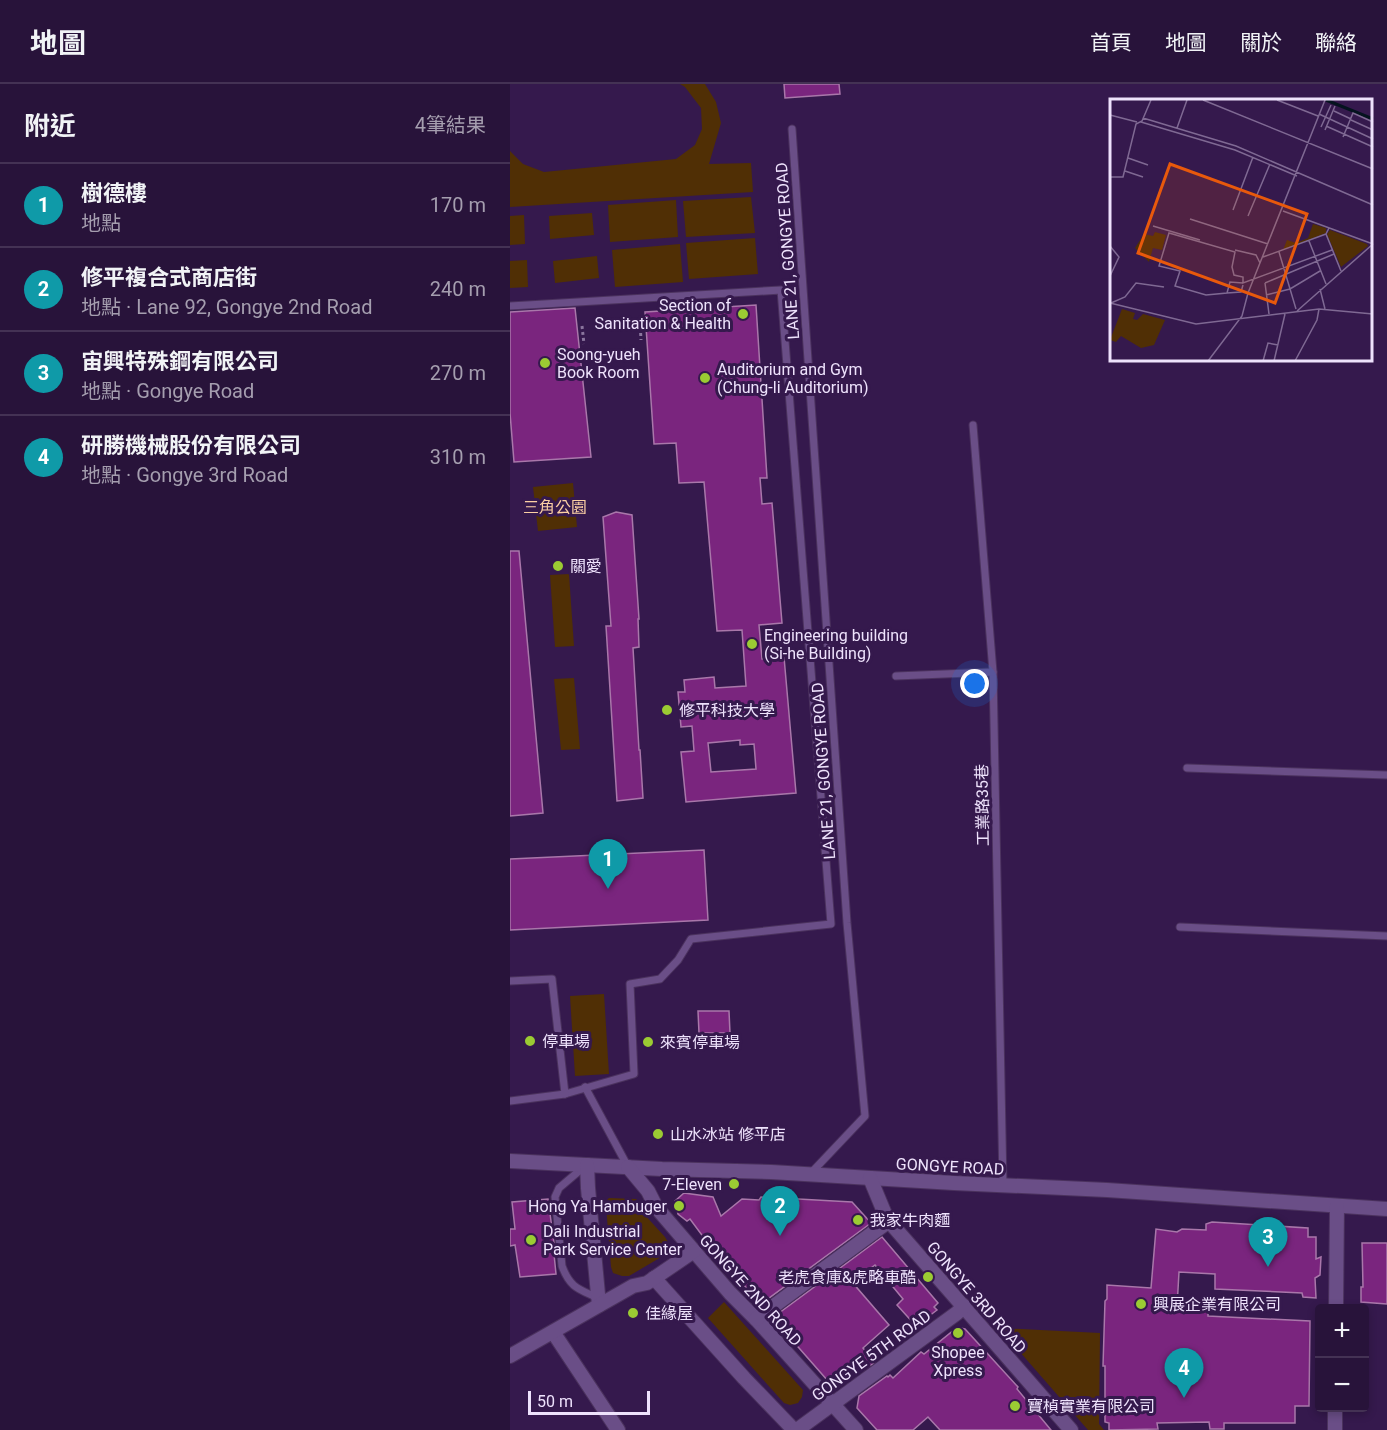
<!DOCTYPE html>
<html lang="zh-TW">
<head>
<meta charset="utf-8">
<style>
	body { margin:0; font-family:Roboto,"Noto Sans TC",sans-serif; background:#342045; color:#f1f3f6 }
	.controls { position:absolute; right:18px; bottom:18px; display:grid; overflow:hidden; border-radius:6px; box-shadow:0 3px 9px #0003 }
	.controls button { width:54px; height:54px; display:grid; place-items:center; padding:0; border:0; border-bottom:2px solid #443254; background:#28133a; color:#f1f3f6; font:30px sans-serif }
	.scale { position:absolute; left:18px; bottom:15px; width:122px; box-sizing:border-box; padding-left:6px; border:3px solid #eee2fc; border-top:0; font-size:16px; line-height:21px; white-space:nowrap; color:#eee2fc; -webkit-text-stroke:4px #35194d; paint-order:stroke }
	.you { position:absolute; left:465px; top:600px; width:21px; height:21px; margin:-15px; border:4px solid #fff; border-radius:50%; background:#1a73e8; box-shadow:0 0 0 9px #1a73e833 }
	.badge { display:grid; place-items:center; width:39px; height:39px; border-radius:50%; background:#8c9099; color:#fff; font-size:20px; font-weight:700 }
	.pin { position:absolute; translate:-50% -50px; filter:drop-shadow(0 2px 3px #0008) }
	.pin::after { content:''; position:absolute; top:32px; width:21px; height:18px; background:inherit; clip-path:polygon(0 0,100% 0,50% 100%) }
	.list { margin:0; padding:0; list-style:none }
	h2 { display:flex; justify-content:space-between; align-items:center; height:78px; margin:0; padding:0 24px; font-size:26px }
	h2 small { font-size:20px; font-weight:400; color:#a59eaf }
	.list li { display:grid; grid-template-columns:39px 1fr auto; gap:18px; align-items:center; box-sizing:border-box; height:84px; padding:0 24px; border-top:2px solid #443254 }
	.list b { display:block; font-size:22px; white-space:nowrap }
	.list p { margin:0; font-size:20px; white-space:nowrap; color:#a59eaf }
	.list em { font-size:20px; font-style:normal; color:#a59eaf }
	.map { position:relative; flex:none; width:877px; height:1346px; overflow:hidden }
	header { display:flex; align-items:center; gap:36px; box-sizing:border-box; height:84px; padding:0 30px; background:#28133a; border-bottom:2px solid #443254 }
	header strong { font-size:28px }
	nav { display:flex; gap:33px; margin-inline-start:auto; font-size:21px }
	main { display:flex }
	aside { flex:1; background:#28133a }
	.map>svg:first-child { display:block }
	.green { fill:#502f05 }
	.building { fill:#7a257e; stroke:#a977aa; stroke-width:1.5; fill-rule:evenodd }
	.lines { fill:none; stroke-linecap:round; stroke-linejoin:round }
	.lane-casing { stroke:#4b325e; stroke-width:9 }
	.street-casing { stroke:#4b325e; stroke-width:16 }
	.path { stroke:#8b769e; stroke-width:3; stroke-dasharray:3 3; stroke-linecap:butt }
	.lane { stroke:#6a4e87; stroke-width:7 }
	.street { stroke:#6a4e87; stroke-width:14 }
	.poi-dot { fill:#9bcb33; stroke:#35194d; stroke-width:2 }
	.labels { text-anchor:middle; stroke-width:6; stroke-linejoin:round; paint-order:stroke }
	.street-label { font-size:16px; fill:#eee2fc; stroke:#35194d }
	.poi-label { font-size:16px; fill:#eee2fc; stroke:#35194d; text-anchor:start }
	.park-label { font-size:16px; fill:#fcd0a4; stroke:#35194d }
	.inset-river { fill:none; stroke:#05131f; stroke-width:3 }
	.inset-road { fill:none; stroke:#7f6993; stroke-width:1.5 }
	.view { fill:#e8590c; fill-opacity:0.15; stroke:#e8590c; stroke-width:3 }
	.inset-edge { fill:none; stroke:#eee2fc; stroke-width:3 }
</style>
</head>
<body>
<header>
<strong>地圖</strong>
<nav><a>首頁</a><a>地圖</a><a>關於</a><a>聯絡</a></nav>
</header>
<main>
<aside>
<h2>附近<small>4筆結果</small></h2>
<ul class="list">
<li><span class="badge" style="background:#0f9aa8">1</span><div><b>樹德樓</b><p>地點</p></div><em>170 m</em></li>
<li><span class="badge" style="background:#0f9aa8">2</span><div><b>修平複合式商店街</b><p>地點 · Lane 92, Gongye 2nd Road</p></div><em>240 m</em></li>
<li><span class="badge" style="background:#0f9aa8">3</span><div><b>宙興特殊鋼有限公司</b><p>地點 · Gongye Road</p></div><em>270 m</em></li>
<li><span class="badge" style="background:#0f9aa8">4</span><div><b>研勝機械股份有限公司</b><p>地點 · Gongye 3rd Road</p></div><em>310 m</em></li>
</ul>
</aside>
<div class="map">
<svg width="877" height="1346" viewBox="0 0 877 1346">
	<rect width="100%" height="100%" fill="#35194d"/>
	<!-- green -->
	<g class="green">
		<polygon points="170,0 195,0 206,18 211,39 199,80 241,79 243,108 0,123 0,67 13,80 34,88 166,75 185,61 192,45 191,24 175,3"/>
		<polygon points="241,113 245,149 176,153 173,117"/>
		<polygon points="166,116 168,153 100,158 98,121"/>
		<polygon points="82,129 84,151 40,155 39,132"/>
		<polygon points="14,131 15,160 0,161 0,132"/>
		<polygon points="245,154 248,190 179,195 176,159"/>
		<polygon points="170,160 173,198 105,203 102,166"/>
		<polygon points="87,172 89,194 45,199 43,177"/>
		<polygon points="17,176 18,203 0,204 0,177"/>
		<polygon points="63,399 67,443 28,447 23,403"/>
		<polygon points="59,490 64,562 45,563 40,491"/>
		<polygon points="64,594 70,665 51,666 44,595"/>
		<polygon points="94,910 99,990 65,992 60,912"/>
		<polygon points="99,1114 126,1115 131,1120 133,1129 155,1153 158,1158 153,1172 119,1192 112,1192 103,1189 101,1183 96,1122 96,1117"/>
		<polygon points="214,1218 293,1306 292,1313 288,1319 280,1321 274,1319 198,1234"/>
		<polygon points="489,1244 590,1249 589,1340 594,1346 578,1346"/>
	</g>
	<!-- building -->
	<g class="building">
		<polygon points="274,0 329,0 330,10 275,14"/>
		<path d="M246,221l11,173h-7l2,26 10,-1 10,120 -23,2 3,34 22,-2 12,136 -110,9 -5,-50 13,-1 -2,-25 -11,1 -3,-35h7l-1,-12 30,-3 1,11 31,-2 -4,-56 -25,1 -13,-149 -25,1 -3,-40 -22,1 -9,-132zM230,656v5l14,-1 2,25 -45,3 -3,-29z"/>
		<polygon points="65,224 81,373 4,378 0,329 0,228"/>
		<polygon points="106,428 122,431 129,535 128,535 129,563 123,564 129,666 130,666 133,714 107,717 96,542 101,542 93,433"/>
		<polygon points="0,467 9,467 33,729 0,732"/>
		<polygon points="194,766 198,836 0,846 0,775"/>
		<polygon points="188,927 219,927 220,949 189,949"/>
		<polygon points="174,1109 203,1113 211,1132 232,1115 249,1116 251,1113 342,1118 361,1139 251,1220 206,1170 180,1135 177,1137 168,1130 165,1117"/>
		<polygon points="38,1115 44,1159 43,1160 46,1190 10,1193 5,1161 0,1162 0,1145 5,1145 2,1118"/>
		<polygon points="702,1138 798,1144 798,1153 806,1153 806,1175 811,1173 810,1191 805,1194 806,1214 793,1213 792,1209 705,1205 705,1190 669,1188 667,1223 698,1224 698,1232 800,1237 799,1322 785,1322 785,1339 714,1339 714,1345 700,1345 699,1338 647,1339 648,1345 599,1346 599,1339 595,1338 595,1282 593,1282 595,1217 597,1215 597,1201 641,1204 646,1145 667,1148 672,1145 696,1146 696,1140"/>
		<polygon points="372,1153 428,1219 424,1223 427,1226 406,1242 387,1221 393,1215 365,1181 342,1198 379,1241 353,1264 365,1278 354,1286 355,1280 331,1298 318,1297 275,1248 265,1232"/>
		<polygon points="852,1159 877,1159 877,1220 851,1218 851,1203 853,1203"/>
		<polygon points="450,1244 455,1245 508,1303 507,1305 541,1346 430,1346 418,1333 403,1346 367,1346 347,1324 349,1312 377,1292 378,1293 380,1291 383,1294 411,1268 414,1270 444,1246"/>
	</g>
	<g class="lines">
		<!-- lane casing -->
		<g class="lane-casing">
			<g id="lane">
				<polyline points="282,45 337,839 355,1032 301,1089"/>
				<polyline points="0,222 271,206 321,840 181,855 168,876 150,895 120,900 124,990 55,1010 42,895 0,897"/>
				<polyline points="463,341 483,588 493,1101"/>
				<polyline points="386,592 483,588"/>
				<polyline points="677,684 877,691"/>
				<polyline points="670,843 877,852"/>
				<polyline points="75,1003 118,1083"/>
				<polyline points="0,1017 55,1010"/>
				<path d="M75,1082l-26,22 -4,9 7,69c8,22 17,23 36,32"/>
			</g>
		</g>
		<!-- street casing -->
		<g class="street-casing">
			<g id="street">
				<polyline points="0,1077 152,1085 261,1088 444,1099 597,1106 877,1125"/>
				<polyline points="77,1081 78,1104 89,1221"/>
				<polyline points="118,1083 138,1107 146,1123 220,1209 246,1235 346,1346"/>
				<polyline points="360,1094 377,1135 561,1346"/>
				<polyline points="144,1194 234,1294 284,1346"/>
				<polyline points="826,1224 827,1122"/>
				<polyline points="246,1235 379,1137"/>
				<polyline points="43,1248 108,1346"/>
				<polyline points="0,1272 123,1202 137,1199 184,1167"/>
				<polyline points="287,1346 447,1229 454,1222"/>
				<polyline points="825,1346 825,1324"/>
			</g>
		</g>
		<!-- path -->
		<g class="path">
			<polyline points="130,237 131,256"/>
			<polyline points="72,242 74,260"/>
		</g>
		<!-- lane -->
		<use href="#lane" class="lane"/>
		<!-- street -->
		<use href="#street" class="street"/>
	</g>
	<!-- markers -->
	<g class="poi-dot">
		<circle cx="233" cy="230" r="6"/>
		<circle cx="35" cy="279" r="6"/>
		<circle cx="195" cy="294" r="6"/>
		<circle cx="48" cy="482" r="6"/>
		<circle cx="242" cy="560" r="6"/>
		<circle cx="157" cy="626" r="6"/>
		<circle cx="20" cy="957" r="6"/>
		<circle cx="138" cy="958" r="6"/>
		<circle cx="148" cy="1050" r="6"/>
		<circle cx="224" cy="1100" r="6"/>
		<circle cx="169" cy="1122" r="6"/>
		<circle cx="348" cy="1136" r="6"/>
		<circle cx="21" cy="1156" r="6"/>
		<circle cx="418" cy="1193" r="6"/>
		<circle cx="631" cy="1220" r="6"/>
		<circle cx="123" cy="1229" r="6"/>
		<circle cx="448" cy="1249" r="6"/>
		<circle cx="505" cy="1322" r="6"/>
	</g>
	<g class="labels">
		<!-- street labels -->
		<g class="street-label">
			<text transform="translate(277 167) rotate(-94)" y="6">LANE 21, GONGYE ROAD</text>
			<text transform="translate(313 687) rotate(-94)" y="6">LANE 21, GONGYE ROAD</text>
			<text transform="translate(472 721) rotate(-91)" y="6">工業路35巷</text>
			<text transform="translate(440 1082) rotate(3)" y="6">GONGYE ROAD</text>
			<text transform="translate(241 1206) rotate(48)" y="6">GONGYE 2ND ROAD</text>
			<text transform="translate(467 1213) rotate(49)" y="6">GONGYE 3RD ROAD</text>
			<text transform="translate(361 1271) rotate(-36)" y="6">GONGYE 5TH ROAD</text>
		</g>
		<!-- poi labels -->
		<g class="poi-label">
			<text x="221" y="227" text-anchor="end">Section of<tspan x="221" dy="18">Sanitation &amp; Health</tspan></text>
			<text x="47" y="276">Soong-yueh<tspan x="47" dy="18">Book Room</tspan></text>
			<text x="207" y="291">Auditorium and Gym<tspan x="207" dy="18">(Chung-li Auditorium)</tspan></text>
			<text x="60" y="488">關愛</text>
			<text x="254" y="557">Engineering building<tspan x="254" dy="18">(Si-he Building)</tspan></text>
			<text x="169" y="632">修平科技大學</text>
			<text x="32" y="963">停車場</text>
			<text x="150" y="964">來賓停車場</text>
			<text x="160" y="1056">山水冰站 修平店</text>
			<text x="212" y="1106" text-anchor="end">7-Eleven</text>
			<text x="157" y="1128" text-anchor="end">Hong Ya Hambuger</text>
			<text x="360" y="1142">我家牛肉麵</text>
			<text x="33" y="1153">Dali Industrial<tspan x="33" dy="18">Park Service Center</tspan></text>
			<text x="406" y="1199" text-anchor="end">老虎食庫&amp;虎略車酷</text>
			<text x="643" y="1226">興展企業有限公司</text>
			<text x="135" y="1235">佳緣屋</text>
			<text x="448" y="1274" text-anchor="middle">Shopee<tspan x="448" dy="18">Xpress</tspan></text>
			<text x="517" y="1328">寶楨實業有限公司</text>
		</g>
		<!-- park labels -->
		<g class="park-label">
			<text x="45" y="429">三角公園</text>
		</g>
	</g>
	<!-- overview -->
	<g transform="translate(600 15)">
		<rect width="262" height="262" fill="#35194d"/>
		<path d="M203,125l13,4v5l-43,17 4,-10 9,3 12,-5zM220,131l37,14 1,2 -27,21 -14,-33zM45,133l11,3 -4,15 -9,-2 -4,14 -14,-14 9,-14 9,2zM12,210l13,4 -2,6 4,1 6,-6 22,6 -11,25 -13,3 -20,-12 -5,6 -6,-2z" fill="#502f05"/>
		<path class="inset-river" d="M216,1l47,19"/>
		<path class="inset-road" d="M93,1l170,69M167,1l41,16M224,12l17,8M209,15l54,25M0,16l27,7M33,19l93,28 137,59M241,21l22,10M31,23l94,28 62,26M216,27l47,21M211,28l10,-22M67,29l10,-28M215,31l10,-24M233,38l10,-24 20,9M18,59l20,7M15,72l18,6M0,78h13l13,-53 6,-3 9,-21M123,111l20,-53M173,112l90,33M138,117l22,-52M80,120l78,25M43,127l47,14M219,129l-3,6 15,37M199,142l17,43M0,147l9,11 -9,19M125,151l21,5 4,8M169,153l17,57M153,158l63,-23M133,184l-13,-1 -3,11 -21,2 -31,-9 5,-15 -21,-5 10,-33 66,19 -3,15 2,8 9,2v6l89,-33M155,184l69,-29M155,184l4,31M210,190l5,20M117,194l14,-1 2,-7M156,196l24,-6 30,-18M0,204l86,21 123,-15 54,5M1,204l14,-6 11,-14 28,4M187,212l76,-67M98,262l34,-45 6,-23 77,-193M153,262l5,-18 10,2M164,262l11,-47M185,262l22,-41 2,-11"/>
		<path class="view" d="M60,65l137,50 -32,89 -137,-50z"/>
		<rect width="262" height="262" class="inset-edge"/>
	</g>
</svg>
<div class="controls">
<button>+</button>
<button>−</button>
</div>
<div class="scale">50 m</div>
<div class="you"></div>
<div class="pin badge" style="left:98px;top:805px;background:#0f9aa8">1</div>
<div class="pin badge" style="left:270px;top:1152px;background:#0f9aa8">2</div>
<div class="pin badge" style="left:758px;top:1183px;background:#0f9aa8">3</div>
<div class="pin badge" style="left:674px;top:1314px;background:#0f9aa8">4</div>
</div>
</main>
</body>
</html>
